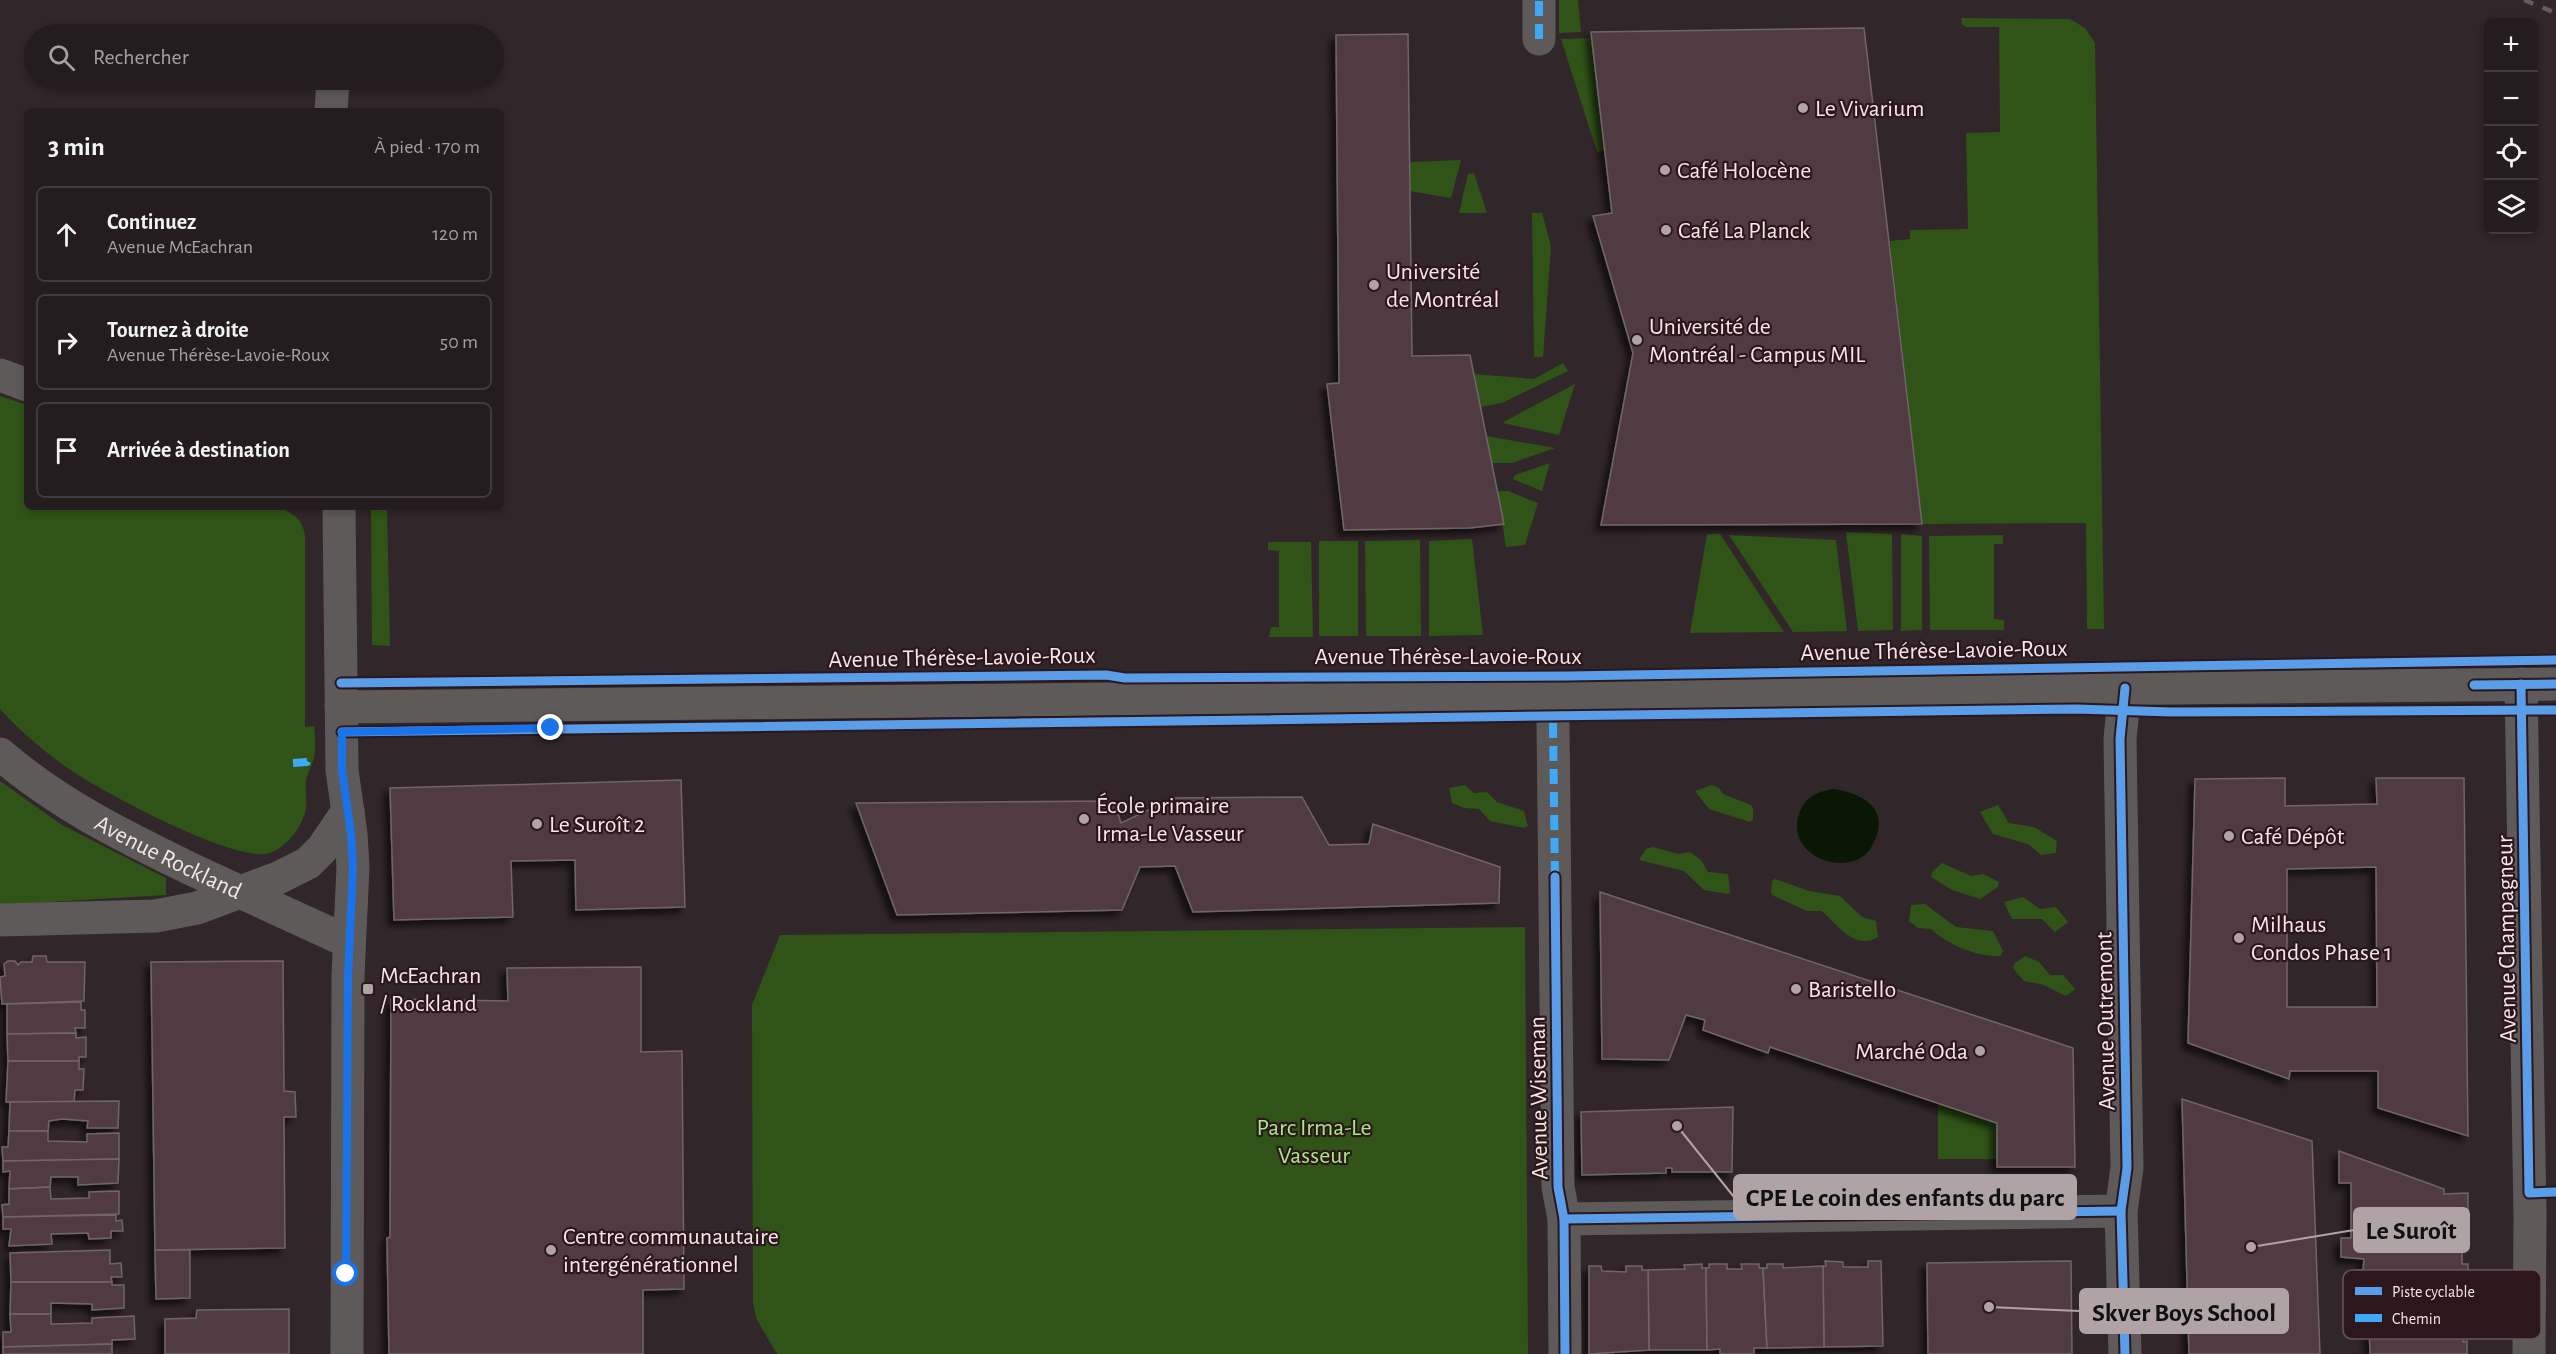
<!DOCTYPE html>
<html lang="fr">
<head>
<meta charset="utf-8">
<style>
	body { margin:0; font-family:"Alegreya Sans",sans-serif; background:#31292c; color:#f1f3f6 }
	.controls { position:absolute; right:18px; top:18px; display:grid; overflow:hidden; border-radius:9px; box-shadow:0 3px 9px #0003 }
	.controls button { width:54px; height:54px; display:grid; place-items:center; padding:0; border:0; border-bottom:2px solid #423a3d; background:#251c1f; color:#f1f3f6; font:30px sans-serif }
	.stop { position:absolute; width:18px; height:18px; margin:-14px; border:4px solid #1a73e8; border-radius:50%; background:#fff }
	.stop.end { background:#1a73e8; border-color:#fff; box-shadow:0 2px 6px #0008 }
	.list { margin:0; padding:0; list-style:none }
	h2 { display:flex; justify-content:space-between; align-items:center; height:78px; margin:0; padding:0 24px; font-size:26px }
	h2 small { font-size:20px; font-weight:400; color:#a3a1a4 }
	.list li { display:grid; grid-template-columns:39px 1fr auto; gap:18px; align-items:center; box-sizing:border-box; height:96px; margin:0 12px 12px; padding:0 12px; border:2px solid #423a3d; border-radius:9px }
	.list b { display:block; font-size:22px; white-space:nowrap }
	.list p { margin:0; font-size:20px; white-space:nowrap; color:#a3a1a4 }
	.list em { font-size:20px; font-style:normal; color:#a3a1a4 }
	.icon { flex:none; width:33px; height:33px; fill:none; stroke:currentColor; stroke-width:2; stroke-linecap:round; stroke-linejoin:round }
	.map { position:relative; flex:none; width:2556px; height:1354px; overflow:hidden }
	.search { position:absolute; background:#251c1f; box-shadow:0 3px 9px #0003; left:24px; top:24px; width:480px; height:66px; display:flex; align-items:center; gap:15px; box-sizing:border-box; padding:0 21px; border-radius:33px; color:#a3a1a4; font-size:22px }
	.panel { position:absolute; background:#251c1f; box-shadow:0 3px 9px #0003; left:24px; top:108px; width:480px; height:402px; border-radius:9px }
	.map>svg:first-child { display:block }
	.green { fill:#305417 }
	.water { fill:#0a1705 }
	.building { fill:#513b42; stroke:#6f6567; stroke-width:1.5; fill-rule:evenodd; filter:url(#shadow) }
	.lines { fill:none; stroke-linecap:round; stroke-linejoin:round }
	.minor { stroke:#5e5a5a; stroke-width:33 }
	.rail { stroke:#635d5f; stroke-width:4.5; stroke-dasharray:10 10; stroke-linecap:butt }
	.quiet { stroke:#3fa9f5; stroke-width:8; stroke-dasharray:15 8; stroke-linecap:butt }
	.cycleway-casing { stroke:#2c171d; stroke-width:13 }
	.cycleway { stroke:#5a9eea; stroke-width:9 }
	.route { stroke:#1a73e8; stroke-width:8 }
	.poi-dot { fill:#b0a3a6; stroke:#2c171d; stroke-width:2 }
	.labels { text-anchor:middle; stroke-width:4.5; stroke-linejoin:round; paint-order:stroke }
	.poi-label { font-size:24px; fill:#f5e6ea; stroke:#2c171d; text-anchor:start }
	.street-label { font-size:24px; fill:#f5e6ea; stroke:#2c171d }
	.park-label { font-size:24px; fill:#a5ea81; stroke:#2c171d }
	.key { fill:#2c171d; stroke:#68555a; stroke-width:1.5 }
	.key-label { font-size:16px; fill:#f5e6ea }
	.leader { fill:none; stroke:#b0a3a6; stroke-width:2 }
	.callout-dot { fill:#b0a3a6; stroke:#2c171d; stroke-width:2 }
	.callout { fill:#b0a3a6; stroke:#b0a3a6; stroke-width:2 }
	.callout-label { font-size:26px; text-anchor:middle; font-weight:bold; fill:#111 }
</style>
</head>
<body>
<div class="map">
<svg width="2556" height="1354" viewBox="0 0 2556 1354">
	<defs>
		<filter id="shadow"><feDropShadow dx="-5.5" dy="5.5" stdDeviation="3" flood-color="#0009"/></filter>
	</defs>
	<rect width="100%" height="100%" fill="#312629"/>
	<!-- green -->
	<g class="green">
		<polygon points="1559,0 1578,0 1581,32 1559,33"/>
		<polygon points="1961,18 2070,19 2085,28 2095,43 2104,629 2087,629 2086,523 1922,524 1890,241 1910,239 1910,230 1968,229 1966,133 2000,132 1999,27 1966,27 1962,24"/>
		<polygon points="1592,38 1605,151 1597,152 1561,39"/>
		<polygon points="1461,160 1451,198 1409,191 1409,162"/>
		<polygon points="1474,173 1487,213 1459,213 1468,174"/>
		<polygon points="1532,213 1542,213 1551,246 1543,357 1534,357"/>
		<polygon points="1563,363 1568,371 1502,403 1480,407 1474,374 1534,379"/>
		<polygon points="1575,384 1559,435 1503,423 1505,421"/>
		<path d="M0,396l27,9v102h250c15,6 25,10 28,28v192l9,-1c1,10 2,23 0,32 -2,8 -6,14 -8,22 -1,9 1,19 0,28 -3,18 -18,38 -36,45 -33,12 -178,-66 -208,-89 -22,-16 -44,-35 -62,-55z"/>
		<polygon points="1486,436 1555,448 1512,463 1492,463"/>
		<polygon points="1550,463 1542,491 1513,479 1515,475"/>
		<polygon points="1497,491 1508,491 1538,503 1525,545 1506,547"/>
		<polygon points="371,507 387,507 390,646 372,645"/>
		<polygon points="1846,532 1892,534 1893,630 1858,631"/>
		<polygon points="1707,534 1720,534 1784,632 1690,633"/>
		<polygon points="1901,534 1922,536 1922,630 1901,631"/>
		<polygon points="1729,535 1836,540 1847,631 1793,632"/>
		<polygon points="2003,535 2003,544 1994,544 1994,619 2004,620 2004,630 1930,630 1929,536"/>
		<polygon points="1472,539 1483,635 1429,636 1429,541"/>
		<polygon points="1420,540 1421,636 1366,636 1365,541"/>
		<rect x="1319" y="541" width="39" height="95"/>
		<polygon points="1268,542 1311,542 1313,637 1269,637 1271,627 1279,627 1279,551 1268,550"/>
		<polygon points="0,781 62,825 166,878 166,895 0,905"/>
		<polygon points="1465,785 1474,793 1487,792 1497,802 1524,811 1528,826 1524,828 1490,821 1479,809 1464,808 1452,803 1449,788"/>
		<polygon points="1712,785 1719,788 1723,794 1751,805 1753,808 1753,819 1750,822 1709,809 1695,791"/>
		<polygon points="1998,805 2009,823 2034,827 2057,841 2056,853 2041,855 2028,844 1993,834 1980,812"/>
		<polygon points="1653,847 1678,854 1690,852 1701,860 1708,872 1728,874 1730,892 1728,894 1704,890 1684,871 1639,860 1646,849"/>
		<polygon points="1942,863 1971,876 1983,874 1999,882 1998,887 1980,899 1952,890 1931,877 1932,872"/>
		<path d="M1775,879l34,12 31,5 22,21 14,4 2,16c-22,14 -41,-12 -56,-26h-15l-33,-15 -3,-3 1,-12z"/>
		<polygon points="2023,897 2040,909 2056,907 2068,922 2055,932 2042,919 2012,919 2004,902"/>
		<path d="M1925,904l31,23 37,4 10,20 -2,5c-24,1 -53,-11 -70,-27l-13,-1 -9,-7 2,-16z"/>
		<polygon points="1525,927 1528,1354 777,1354 757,1320 753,1303 752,1005 780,935"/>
		<polygon points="2025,956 2039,962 2050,975 2063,975 2075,989 2066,996 2044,985 2024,981 2013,968 2014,964"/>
		<polygon points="1938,1103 1997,1123 1997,1159 1938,1159"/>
	</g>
	<!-- water -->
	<path class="water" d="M1834,789c32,5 58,22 38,57 -19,35 -88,12 -73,-32 6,-17 17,-22 35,-25z"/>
	<!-- building -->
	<g class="building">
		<polygon points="1864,28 1922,524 1601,525 1633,353 1593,216 1612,213 1591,32"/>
		<polygon points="1408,34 1412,356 1470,355 1504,524 1470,528 1344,530 1327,384 1339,383 1336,35"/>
		<path d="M2285,778v28l92,-2 -1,-26h88l4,358 -90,-28v-37h-88l-1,8 -101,-36 7,-264zM2376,867l1,140h-90v-138z"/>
		<polygon points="681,780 685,907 576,910 575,860 511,861 513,917 394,920 390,788"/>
		<polygon points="1302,797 1329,845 1369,844 1373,824 1500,867 1499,903 1193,912 1175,866 1140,867 1122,910 897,915 856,803 1114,801 1121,823 1174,798"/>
		<polygon points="1600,892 2073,1048 2075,1167 1997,1167 1997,1123 1770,1047 1768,1053 1703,1030 1705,1020 1686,1015 1669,1060 1602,1059"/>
		<polygon points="33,956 46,956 47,962 85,962 84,1001 2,1004 0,977 5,976 4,964 8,961 15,961 18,965 21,962 32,962"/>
		<polygon points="283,961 284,1091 295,1092 296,1117 284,1117 285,1248 155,1250 151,962"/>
		<polygon points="641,967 641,1052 682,1051 684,1289 643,1290 643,1354 389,1354 387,1238 390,1237 391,999 508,1001 507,968"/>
		<polygon points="81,1002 81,1010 85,1010 85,1028 75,1028 76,1033 7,1034 7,1004"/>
		<polygon points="76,1033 76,1038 86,1037 86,1057 79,1057 79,1061 8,1061 7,1034"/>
		<polygon points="8,1061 79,1061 79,1069 84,1069 83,1090 75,1090 74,1102 6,1102"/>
		<polygon points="2182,1099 2312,1141 2320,1354 2189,1354"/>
		<polygon points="119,1101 118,1128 87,1128 88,1121 62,1119 49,1121 48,1131 9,1131 10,1102"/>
		<polygon points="1733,1107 1732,1172 1672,1172 1672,1168 1666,1168 1666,1173 1582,1175 1581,1112"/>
		<polygon points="9,1131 48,1131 48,1141 87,1142 87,1134 119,1133 119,1159 3,1161 2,1147 8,1147"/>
		<polygon points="2339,1151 2444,1189 2444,1194 2468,1193 2468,1212 2464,1213 2465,1238 2462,1239 2462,1264 2468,1264 2468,1279 2462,1279 2463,1311 2469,1312 2469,1326 2463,1327 2463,1342 2467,1341 2467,1354 2370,1354 2368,1285 2358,1285 2357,1270 2363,1270 2364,1259 2341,1257 2341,1238 2351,1238 2351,1183 2339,1183"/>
		<polygon points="119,1159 118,1183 78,1185 78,1177 51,1177 50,1187 9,1189 10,1171 3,1172 3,1161"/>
		<polygon points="50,1187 51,1199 89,1198 89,1192 119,1191 119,1214 3,1217 2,1205 9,1204 9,1189"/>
		<polygon points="116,1215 116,1221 122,1220 123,1231 111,1231 111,1238 89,1239 88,1233 51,1234 52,1244 9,1246 11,1229 3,1229 3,1217"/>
		<polygon points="110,1250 110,1264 121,1263 122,1277 111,1277 112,1282 11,1282 10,1253"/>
		<polygon points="155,1250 190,1250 190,1298 156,1299"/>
		<polygon points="1825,1261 1843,1262 1843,1267 1868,1267 1868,1261 1881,1261 1883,1346 1824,1347 1823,1266 1826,1266"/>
		<polygon points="2071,1261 2072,1354 1928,1354 1927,1263"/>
		<polygon points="1702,1264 1702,1268 1706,1268 1707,1350 1649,1350 1648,1270 1685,1269 1684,1265"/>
		<polygon points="1709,1264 1727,1264 1727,1269 1742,1269 1741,1264 1759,1264 1759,1268 1763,1268 1767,1348 1754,1348 1754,1354 1720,1354 1720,1349 1707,1350 1706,1268 1709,1268"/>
		<polygon points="1767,1264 1783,1264 1783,1268 1823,1266 1824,1347 1767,1348 1763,1268 1767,1268"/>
		<polygon points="1589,1266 1601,1266 1602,1271 1626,1272 1626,1266 1642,1266 1642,1270 1648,1270 1649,1350 1589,1354"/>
		<polygon points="11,1282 112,1282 112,1285 124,1285 124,1308 92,1310 92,1304 51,1303 51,1314 10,1314"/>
		<polygon points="289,1309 289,1354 165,1354 165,1319 196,1318 197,1310"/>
		<polygon points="10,1314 51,1314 51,1324 92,1323 92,1318 134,1316 135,1339 112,1340 112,1344 3,1347 3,1332 11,1332"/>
		<polygon points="112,1344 112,1354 3,1354 3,1347"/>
	</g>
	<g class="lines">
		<!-- minor -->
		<g class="minor">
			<polyline points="1539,39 1539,0"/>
			<polyline points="331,111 333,80"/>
			<polyline points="0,375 27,385"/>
			<polyline points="339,507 342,770 351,834 353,867 348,976 347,1354"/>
			<polyline points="2521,684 2530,1216 2529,1354"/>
			<polyline points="2125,688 2120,739 2127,1168 2121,1211 2125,1354"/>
			<polyline points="341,707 2556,684"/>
			<polyline points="1553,723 1558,1187 1564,1219 1565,1354"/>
			<path id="s1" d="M0,754c58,50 123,82 191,115 53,25 105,49 158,73"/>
			<polyline points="0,920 156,916 197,908 278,878 308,863 322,849 348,811"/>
			<polyline points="1564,1219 2121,1211"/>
		</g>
		<!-- rail -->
		<polyline class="rail" points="2524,0 2556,13"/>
		<!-- quiet -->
		<g class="quiet">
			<polyline points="1539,39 1539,0"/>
			<polyline points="1553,723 1555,881"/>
			<polyline points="293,763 307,762 310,757"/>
		</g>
		<!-- cycleway casing -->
		<g class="cycleway-casing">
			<g id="cycleway">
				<polyline points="341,683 1106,675 1125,678 1568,676 2556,660"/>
				<polyline points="2521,684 2529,1193 2556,1192"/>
				<polyline points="2474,685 2556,684"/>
				<polyline points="2125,688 2120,739 2127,1168 2121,1211 2125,1354"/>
				<polyline points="342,732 2076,709 2171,712 2556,710"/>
				<polyline points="1555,877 1558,1187 1564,1219 1565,1354"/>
				<polyline points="1564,1219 2121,1211"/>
			</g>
		</g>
		<!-- cycleway -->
		<use href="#cycleway" class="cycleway"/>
	</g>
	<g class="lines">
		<!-- route -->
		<polyline class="route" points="346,1274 348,976 353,867 351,834 342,770 342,732 551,728"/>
	</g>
	<!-- markers -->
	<g class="poi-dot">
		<circle cx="1803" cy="108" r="6"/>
		<circle cx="1665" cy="170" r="6"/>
		<circle cx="1666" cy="230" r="6"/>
		<circle cx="1374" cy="285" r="6"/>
		<circle cx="1637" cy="340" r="6"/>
		<circle cx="1084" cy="819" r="6"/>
		<circle cx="537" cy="824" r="6"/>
		<circle cx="2229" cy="836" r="6"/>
		<circle cx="2239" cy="938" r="6"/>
		<rect x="362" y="983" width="12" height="12" rx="3"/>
		<circle cx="1796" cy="989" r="6"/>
		<circle cx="1980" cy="1051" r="6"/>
		<circle cx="551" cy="1250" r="6"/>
	</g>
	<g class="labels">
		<!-- poi labels -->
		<g class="poi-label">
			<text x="1815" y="116">Le Vivarium</text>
			<text x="1677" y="178">Café Holocène</text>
			<text x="1678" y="238">Café La Planck</text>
			<text x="1386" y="279">Université<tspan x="1386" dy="28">de Montréal</tspan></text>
			<text x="1649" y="334">Université de<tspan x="1649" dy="28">Montréal - Campus MIL</tspan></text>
			<text x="1096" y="813">École primaire<tspan x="1096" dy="28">Irma-Le Vasseur</tspan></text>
			<text x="549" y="832">Le Suroît 2</text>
			<text x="2241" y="844">Café Dépôt</text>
			<text x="2251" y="932">Milhaus<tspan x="2251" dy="28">Condos Phase 1</tspan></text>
			<text x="380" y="983">McEachran<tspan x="380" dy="28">/ Rockland</tspan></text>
			<text x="1808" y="997">Baristello</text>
			<text x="1968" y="1059" text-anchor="end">Marché Oda</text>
			<text x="563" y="1244">Centre communautaire<tspan x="563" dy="28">intergénérationnel</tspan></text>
		</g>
		<!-- street labels -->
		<g class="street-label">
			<text transform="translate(1934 650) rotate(-1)" y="8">Avenue Thérèse-Lavoie-Roux</text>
			<text x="1448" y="664">Avenue Thérèse-Lavoie-Roux</text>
			<text transform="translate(962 657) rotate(-1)" y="8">Avenue Thérèse-Lavoie-Roux</text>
			<text dy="8" stroke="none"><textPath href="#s1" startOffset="198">Avenue Rockland</textPath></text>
			<text transform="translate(2506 939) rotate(-91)" y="8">Avenue Champagneur</text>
			<text transform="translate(2105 1021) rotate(-91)" y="8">Avenue Outremont</text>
			<text transform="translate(1538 1098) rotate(-91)" y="8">Avenue Wiseman</text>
		</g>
		<!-- park labels -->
		<g class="park-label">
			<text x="1314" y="1135">Parc Irma-Le<tspan x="1314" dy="28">Vasseur</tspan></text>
		</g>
	</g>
	<!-- legend -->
	<rect x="2343" y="1270" width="198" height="69" rx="9" class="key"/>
	<rect x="2355" y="1287" width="27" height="8" fill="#5a9eea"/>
	<rect x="2355" y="1314" width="27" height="8" fill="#3fa9f5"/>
	<g class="key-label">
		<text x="2392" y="1297">Piste cyclable</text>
		<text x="2392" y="1324">Chemin</text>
	</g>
	<!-- callouts -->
	<path class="leader" d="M1677 1126L1734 1197M2251 1247L2354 1230M1989 1307L2080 1311"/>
	<g class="callout-dot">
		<circle cx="1677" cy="1126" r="6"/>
		<circle cx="2251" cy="1247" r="6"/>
		<circle cx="1989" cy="1307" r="6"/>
	</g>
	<g class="callout">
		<rect x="1734" y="1175" width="342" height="44" rx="6"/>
		<rect x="2354" y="1208" width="115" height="44" rx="6"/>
		<rect x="2080" y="1289" width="208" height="44" rx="6"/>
	</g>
	<g class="callout-label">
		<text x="1905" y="1206">CPE Le coin des enfants du parc</text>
		<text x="2411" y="1239">Le Suroît</text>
		<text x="2184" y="1321">Skver Boys School</text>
	</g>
</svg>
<div class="controls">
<button>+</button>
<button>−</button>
<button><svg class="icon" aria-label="locate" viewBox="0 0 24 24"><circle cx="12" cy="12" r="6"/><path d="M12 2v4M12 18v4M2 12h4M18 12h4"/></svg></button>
<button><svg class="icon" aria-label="layers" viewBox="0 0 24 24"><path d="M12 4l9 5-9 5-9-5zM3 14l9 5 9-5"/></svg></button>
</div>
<div class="stop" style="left:346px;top:1274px"></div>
<div class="stop end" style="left:551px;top:728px"></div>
<div class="search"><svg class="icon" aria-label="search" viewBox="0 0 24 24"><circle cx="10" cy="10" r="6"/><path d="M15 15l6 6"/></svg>Rechercher</div>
<section class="panel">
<h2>3 min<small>À pied · 170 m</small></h2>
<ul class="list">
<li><svg class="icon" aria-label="ahead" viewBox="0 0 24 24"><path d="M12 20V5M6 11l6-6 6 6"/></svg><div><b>Continuez</b><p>Avenue McEachran</p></div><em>120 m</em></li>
<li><svg class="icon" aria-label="right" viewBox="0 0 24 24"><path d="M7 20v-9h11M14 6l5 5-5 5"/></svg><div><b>Tournez à droite</b><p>Avenue Thérèse-Lavoie-Roux</p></div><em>50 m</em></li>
<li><svg class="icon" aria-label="arrive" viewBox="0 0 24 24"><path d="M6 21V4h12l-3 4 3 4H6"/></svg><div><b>Arrivée à destination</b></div></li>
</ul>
</section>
</div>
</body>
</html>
